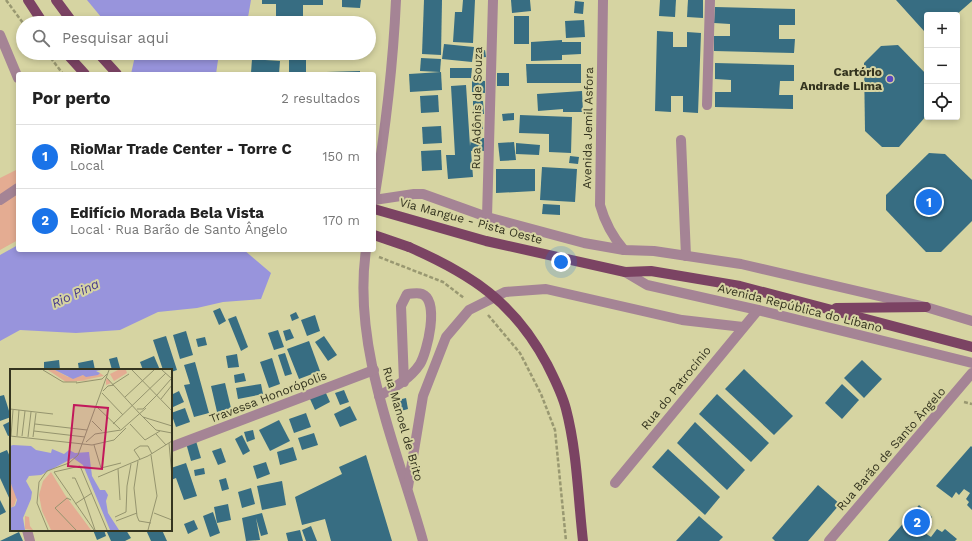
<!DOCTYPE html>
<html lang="pt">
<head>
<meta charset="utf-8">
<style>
	body { margin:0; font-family:"Work Sans",sans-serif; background:#f2f2f2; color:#222 }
	.controls { position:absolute; right:12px; top:12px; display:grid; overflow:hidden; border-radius:4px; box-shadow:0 2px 6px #0003 }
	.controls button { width:36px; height:36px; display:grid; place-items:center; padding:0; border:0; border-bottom:1px solid #e0e0e0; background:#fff; color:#222; font:20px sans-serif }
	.you { position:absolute; left:561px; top:262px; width:14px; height:14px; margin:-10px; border:3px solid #fff; border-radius:50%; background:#1a73e8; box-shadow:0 0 0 6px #1a73e833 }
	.badge { display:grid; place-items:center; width:26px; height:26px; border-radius:50%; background:#1a73e8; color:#fff; font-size:13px; font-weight:700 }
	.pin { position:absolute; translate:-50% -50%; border:2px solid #fff; box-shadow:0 1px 4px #0006 }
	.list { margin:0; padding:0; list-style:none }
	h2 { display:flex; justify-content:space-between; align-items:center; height:52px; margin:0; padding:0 16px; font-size:17px }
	h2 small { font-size:13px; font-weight:400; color:#767676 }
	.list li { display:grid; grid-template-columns:26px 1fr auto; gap:12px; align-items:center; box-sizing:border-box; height:64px; padding:0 16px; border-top:1px solid #e0e0e0 }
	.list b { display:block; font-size:15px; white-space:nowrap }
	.list p { margin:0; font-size:13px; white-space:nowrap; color:#767676 }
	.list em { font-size:13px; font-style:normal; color:#767676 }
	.icon { flex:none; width:22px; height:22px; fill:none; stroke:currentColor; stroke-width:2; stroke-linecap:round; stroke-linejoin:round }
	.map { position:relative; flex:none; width:972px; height:541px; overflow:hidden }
	.search { position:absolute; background:#fff; box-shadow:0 2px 6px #0003; left:16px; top:16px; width:360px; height:44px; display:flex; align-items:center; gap:10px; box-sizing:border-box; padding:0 14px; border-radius:22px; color:#767676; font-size:15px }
	.panel { position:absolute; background:#fff; box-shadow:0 2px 6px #0003; left:16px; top:72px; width:360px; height:180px; border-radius:4px }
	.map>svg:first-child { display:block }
	.green { fill:#e4ac92 }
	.water { fill:#9894dc }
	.building { fill:#376d82 }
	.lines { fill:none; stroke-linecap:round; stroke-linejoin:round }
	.path { stroke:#999871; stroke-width:2.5; stroke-dasharray:4 2; stroke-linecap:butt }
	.minor { stroke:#a58495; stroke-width:10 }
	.major { stroke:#7b4363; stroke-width:10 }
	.major-bridge { stroke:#7b4363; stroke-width:10 }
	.poi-dot { fill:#5d48c0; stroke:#d6d4a2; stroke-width:1.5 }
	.labels { text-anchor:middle; stroke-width:4; stroke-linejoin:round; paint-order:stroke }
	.poi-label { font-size:12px; font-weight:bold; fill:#34341f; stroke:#d6d4a2; text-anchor:end }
	.street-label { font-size:12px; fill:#34341f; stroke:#d6d4a2 }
	.water-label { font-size:13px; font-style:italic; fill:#45388c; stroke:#d6d4a2 }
	.inset-road { fill:none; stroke:#95946e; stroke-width:1 }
	.view { fill:#c2185b; fill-opacity:0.15; stroke:#c2185b; stroke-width:2 }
	.inset-edge { fill:none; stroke:#34341f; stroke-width:2 }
</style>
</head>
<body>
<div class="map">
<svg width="972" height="541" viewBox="0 0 972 541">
	<rect width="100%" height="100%" fill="#d6d4a2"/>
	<!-- green -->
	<polygon class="green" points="18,169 18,240 0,250 0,178"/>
	<!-- water -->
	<g class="water">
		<polygon points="87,0 251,0 247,23 106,23"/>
		<polygon points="132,53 219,53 216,74 131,74 135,56"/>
		<polygon points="18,245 18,250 244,250 271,273 261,299 223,302 197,308 158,312 120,330 76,333 20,330 0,341 0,255"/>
	</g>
	<!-- building -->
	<g class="building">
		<polygon points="262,0 323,0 323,5 303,5 303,19 276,18 276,4 262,4"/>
		<polygon points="342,0 361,0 360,8 342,7"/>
		<polygon points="424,0 442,0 441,55 422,54"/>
		<polygon points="463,0 475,0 473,43 453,42 455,12 462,12"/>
		<polygon points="511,0 530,0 531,11 512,13"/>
		<polygon points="660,0 676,0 675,17 659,16"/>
		<polygon points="688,0 703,0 703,18 687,17"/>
		<polygon points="896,0 972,0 972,1 956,15 927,15 927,31 924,31"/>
		<polygon points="575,1 584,2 583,14 574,13"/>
		<polygon points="715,7 795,9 795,25 779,25 779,39 795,39 794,53 714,51 714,36 730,36 730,24 714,23"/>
		<rect x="514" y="16" width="15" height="28"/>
		<polygon points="584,20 585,37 566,38 565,21"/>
		<polygon points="657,31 673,32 673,47 687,47 687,32 701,33 698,113 683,112 683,96 671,96 671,112 655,111"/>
		<polygon points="562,40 562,42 581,42 581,54 562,55 562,60 531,61 531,42"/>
		<polygon points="444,44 474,47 472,62 442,59"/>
		<polygon points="898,45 927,75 927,115 899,147 882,147 865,131 864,63 881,46"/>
		<polygon points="485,50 486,57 476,58 475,52"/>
		<polygon points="311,53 358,53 358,59 311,58"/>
		<rect x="289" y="56" width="17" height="18"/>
		<polygon points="421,58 441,59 440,72 420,71"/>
		<polygon points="252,59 280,61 279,74 251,73"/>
		<polygon points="715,63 794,65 794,81 780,81 779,95 793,95 793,109 715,107 715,92 731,92 731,80 715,79"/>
		<polygon points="526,64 581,64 581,83 527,83"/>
		<polygon points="450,68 472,68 471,78 450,78"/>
		<polygon points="360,71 360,74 326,74 326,72"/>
		<polygon points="441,72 442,90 410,92 409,74"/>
		<rect x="497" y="73" width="12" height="13"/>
		<polygon points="472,80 485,81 485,93 472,92"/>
		<polygon points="466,85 470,146 471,138 484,138 484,151 471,151 473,177 448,179 446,155 455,155 451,86"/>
		<polygon points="582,91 583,112 563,112 563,109 538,111 537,94"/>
		<polygon points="438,95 439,112 421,113 420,96"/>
		<polygon points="473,101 483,101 484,114 473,114"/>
		<polygon points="514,113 514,120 503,121 502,114"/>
		<polygon points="520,115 572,117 571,153 549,152 549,134 519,133"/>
		<polygon points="482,121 483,129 473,130 472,122"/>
		<polygon points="441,126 442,143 423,144 422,127"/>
		<polygon points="514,142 516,160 500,161 498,143"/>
		<polygon points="516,143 540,145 539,155 516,154"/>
		<polygon points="441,150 442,170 422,171 421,151"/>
		<polygon points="929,153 945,154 972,180 972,221 941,252 926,252 886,210 886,195"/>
		<polygon points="570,156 579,157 578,164 569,163"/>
		<polygon points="542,167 577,169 575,202 540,200"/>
		<polygon points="496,169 535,169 535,191 496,193"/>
		<polygon points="543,204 560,205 560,215 542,214"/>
		<polygon points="220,308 226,321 219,325 213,311"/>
		<polygon points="296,312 299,318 292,321 290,315"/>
		<polygon points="315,315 320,331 307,336 301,320"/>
		<polygon points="236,316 248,347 241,351 228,319"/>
		<polygon points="290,329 294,338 286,341 283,331"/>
		<polygon points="278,330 284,347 274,350 268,333"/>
		<polygon points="186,331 193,355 180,359 173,335"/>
		<polygon points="166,336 177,370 171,372 171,370 163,370 153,340"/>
		<polygon points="324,336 337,355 328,361 315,342"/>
		<polygon points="205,337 207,345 198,347 196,339"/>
		<polygon points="309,341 320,371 299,379 287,349"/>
		<polygon points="285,353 292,374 285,376 278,355"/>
		<polygon points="237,354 239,367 228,368 226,356"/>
		<polygon points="154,356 160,370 143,370 140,362"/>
		<polygon points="117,357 120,368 112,370 109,359"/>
		<polygon points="272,358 280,384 269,388 260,362"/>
		<polygon points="59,360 60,370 44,370 44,362"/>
		<polygon points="93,360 95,370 79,370 78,363"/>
		<polygon points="862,360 882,379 864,398 844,378"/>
		<polygon points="195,362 209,413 194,417 184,385 190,384 184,365"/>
		<polygon points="744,369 793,416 774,435 725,389"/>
		<polygon points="244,373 246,381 235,383 234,375"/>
		<polygon points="225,383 231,408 217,412 211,386"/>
		<polygon points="261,384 263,394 238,399 236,388"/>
		<polygon points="842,384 859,400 842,419 825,403"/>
		<polygon points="344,390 349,402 340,405 335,393"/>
		<polygon points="179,391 184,402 171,408 171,395"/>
		<polygon points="325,391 330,402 315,410 310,399"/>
		<polygon points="717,394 769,443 751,462 699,414"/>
		<polygon points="4,395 11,417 0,421 0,396"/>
		<polygon points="406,398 408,409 401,411 398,400"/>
		<polygon points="350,406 357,420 340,427 334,414"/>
		<polygon points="185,408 190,422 176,427 171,413"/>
		<polygon points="306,413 311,427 294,433 289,419"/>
		<polygon points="279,420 290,441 270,451 259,430"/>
		<polygon points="11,421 11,435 8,436 3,425"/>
		<polygon points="695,422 745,470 727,490 677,443"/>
		<polygon points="253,430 255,439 247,442 244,432"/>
		<polygon points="314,433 318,445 302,450 298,438"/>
		<polygon points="242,435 250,451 243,455 235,439"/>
		<polygon points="196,441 201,458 191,461 186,443"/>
		<polygon points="971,446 972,447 972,510 967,505 969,502 966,499 970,493 964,489 959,495 956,492 952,498 936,486"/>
		<polygon points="293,447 297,460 280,465 277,452"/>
		<polygon points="221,448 226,462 218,465 212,451"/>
		<polygon points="668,449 720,497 705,515 652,467"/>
		<polygon points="7,450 11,459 11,502 0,478 0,453"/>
		<polygon points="366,455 392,541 331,541 325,519 302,525 295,497 342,474 339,467"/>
		<polygon points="266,462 270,474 257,479 253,466"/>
		<polygon points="186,463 197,496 184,500 176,478 171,480 171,468"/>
		<polygon points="204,468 205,474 195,476 194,470"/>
		<polygon points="226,478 229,489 222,491 219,480"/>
		<polygon points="282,481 286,505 262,510 257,486"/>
		<polygon points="818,485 840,504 808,541 775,541 772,538"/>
		<polygon points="251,488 255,504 242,508 238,492"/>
		<polygon points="0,500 6,512 0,515"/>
		<polygon points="228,504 231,520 217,523 214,507"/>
		<polygon points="919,505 932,517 929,520 932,523 925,533 931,537 937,529 942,532 945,529 957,539 955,541 888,541"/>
		<polygon points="213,512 220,533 210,537 203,516"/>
		<polygon points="262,513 268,534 261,536 256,518 260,540 246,541 242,518"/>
		<polygon points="699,516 723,537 719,541 676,541"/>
		<polygon points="194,520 198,529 188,534 184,524"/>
		<polygon points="311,526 317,541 306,541 302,530"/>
		<polygon points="93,530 104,530 106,536 97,540"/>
		<polygon points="106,530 126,530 131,538 125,541 111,541"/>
		<polygon points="146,530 162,530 167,541 151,541"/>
		<polygon points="300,530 303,541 288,541 286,533"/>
		<polygon points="19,532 23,541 0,541"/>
	</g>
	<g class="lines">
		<!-- path -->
		<g class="path">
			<polyline points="6,0 23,23"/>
			<polyline points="47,53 63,74"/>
			<polyline points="379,257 443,282 464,298"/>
			<polyline points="488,315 520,353 541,394 555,430 566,541"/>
			<polyline points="964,402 972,404"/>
		</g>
		<!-- minor -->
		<g class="minor">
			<path d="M603,0l-3,205c5,18 12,31 24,45"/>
			<polyline points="0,35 18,78"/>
			<polyline points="707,105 710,0"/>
			<polyline points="681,140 686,256"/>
			<polyline points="0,200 18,188"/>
			<polyline points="374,200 414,194 423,194 487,217 584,243 624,250 654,251 741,264 926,307 972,321"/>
			<path d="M374,200c11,-67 19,-133 22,-200"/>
			<polyline points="487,217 493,0"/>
			<path d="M366,250c-14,98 31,198 57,291"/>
			<polyline points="625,272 647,285 758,310 972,363"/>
			<path d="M379,396c16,-9 31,-17 41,-32 7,-12 20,-63 2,-70 -5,-2 -10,0 -15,0l-6,12 3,76"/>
			<polyline points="171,447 374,370"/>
			<polyline points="615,483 758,310"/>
			<polyline points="408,487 423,396 446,337 469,310 505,292 546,289 682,320 743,327"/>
			<polyline points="27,530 30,541"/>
			<polyline points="829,541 972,373"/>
		</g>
		<!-- major -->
		<g class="major">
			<polyline points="28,0 43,23"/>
			<polyline points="56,0 73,23"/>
			<polyline points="66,53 85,74"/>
			<polyline points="98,53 117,74"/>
			<polyline points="374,209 486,241 625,272 651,271 740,286 972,347"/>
			<polyline points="374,235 409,247"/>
			<polyline points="836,308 926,307"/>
		</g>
		<!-- major-bridge -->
		<path class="major-bridge" d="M409,247c62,27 105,55 138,117 7,14 15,29 19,45 11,42 12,88 17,132"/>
	</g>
	<!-- markers -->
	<circle class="poi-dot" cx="890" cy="79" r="4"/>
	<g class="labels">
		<!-- poi labels -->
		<g class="poi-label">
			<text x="882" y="76">Cartório<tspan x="882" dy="14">Andrade Lima</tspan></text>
		</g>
		<!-- street labels -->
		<g class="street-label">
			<text transform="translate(477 108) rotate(-89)" y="4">Rua Adônis de Souza</text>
			<text transform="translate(588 128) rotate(-89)" y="4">Avenida Jemil Asfora</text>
			<text transform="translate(471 221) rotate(15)" y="4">Via Mangue - Pista Oeste</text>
			<text transform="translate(800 308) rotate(14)" y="4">Avenida República do Líbano</text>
			<text transform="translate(676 388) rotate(-51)" y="4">Rua do Patrocínio</text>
			<text transform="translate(268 397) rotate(-21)" y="4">Travessa Honorópolis</text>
			<text transform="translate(403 424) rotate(74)" y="4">Rua Manoel de Brito</text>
			<text transform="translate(891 449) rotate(-49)" y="4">Rua Barão de Santo Ângelo</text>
		</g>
		<!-- water labels -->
		<g class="water-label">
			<text transform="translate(75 293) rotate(-25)" y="5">Rio Pina</text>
		</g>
	</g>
	<!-- overview -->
	<g transform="translate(10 369)">
		<rect width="162" height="162" fill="#d6d4a2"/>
		<path d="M38,1h7l13,7 32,-4 4,3 -20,4 26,-1h-2l3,4 -5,2v-6l-40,3zM108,1h8l1,3 -13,8 -4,-7zM41,103l14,23 26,35h-40l-9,-19 -3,-16 4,-14zM0,112l7,16 -3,9 -4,2zM15,147l4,1 1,9 3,4 -8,-1z" fill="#e4ac92"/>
		<path d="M45,1h46l-5,1 4,2 -2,2 -12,2 -3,-2 -10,4zM3,76l18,1 5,4 15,3 1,-4 12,5 5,-4 6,3 14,-1 3,24 8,14h5l3,5 -2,6 2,12 11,17h-9l-27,-65 -10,-7 -32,17 -12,1 -3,5 6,11 -1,7 -8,19 2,12h-15v-22l5,-2 2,-6 -7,-19v-35z" fill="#9894dc"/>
		<path class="inset-road" d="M33,1l20,12h14M122,1l40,41M152,1l10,9M96,8l34,37M66,14l26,-4 5,-5M102,16l17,-11M93,22l5,-5 6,-1M92,24l21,22M147,26l14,-16M115,28l29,-27M151,30l11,-14M87,38l23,22M0,40l43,5M127,40h6l14,-14M130,45l16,16 16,3M133,48l29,9M82,52l10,10M25,55l52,6M103,55l53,-51M120,55l15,16 15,-9M24,62l51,6M146,65l10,11M0,67l82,9 22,-5 12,-12M1,67l2,-26M7,67l2,-26M12,67l3,-25M18,68l3,-25M23,68l3,-24M76,73l9,-8 26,-4 25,-22M159,74l3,34M84,76l7,23 20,-5M130,90l-6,-9 6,-4h8l4,8M128,92l-4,27 3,28 2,5 12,2M108,100l2,31M88,108l50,-21 24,-15M62,109h3l9,20 11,32M61,131l-4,-2 -12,10 21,22M65,135l17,-11M144,144l18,7M105,148l11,-5 1,-26 4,-22M106,152l21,-8M38,161l-11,-27 2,-21 8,-11 22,-8 9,-8 31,-85M84,161l-40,-58 26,-6 27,64M138,161l9,-34 -6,-41"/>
		<path class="view" d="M64,36l34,3 -6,61 -34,-3z"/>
		<rect width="162" height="162" class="inset-edge"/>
	</g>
</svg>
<div class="controls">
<button>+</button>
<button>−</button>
<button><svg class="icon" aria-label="locate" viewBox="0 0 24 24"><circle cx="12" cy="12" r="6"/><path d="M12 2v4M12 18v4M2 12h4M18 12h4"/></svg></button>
</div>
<div class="you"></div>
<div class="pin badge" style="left:929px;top:202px">1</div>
<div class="pin badge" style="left:917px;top:522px">2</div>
<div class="search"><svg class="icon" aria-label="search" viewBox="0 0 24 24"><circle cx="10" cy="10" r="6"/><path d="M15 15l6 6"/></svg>Pesquisar aqui</div>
<section class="panel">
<h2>Por perto<small>2 resultados</small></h2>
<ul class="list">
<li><span class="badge">1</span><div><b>RioMar Trade Center - Torre C</b><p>Local</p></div><em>150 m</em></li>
<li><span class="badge">2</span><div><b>Edifício Morada Bela Vista</b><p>Local · Rua Barão de Santo Ângelo</p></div><em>170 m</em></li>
</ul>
</section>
</div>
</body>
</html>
